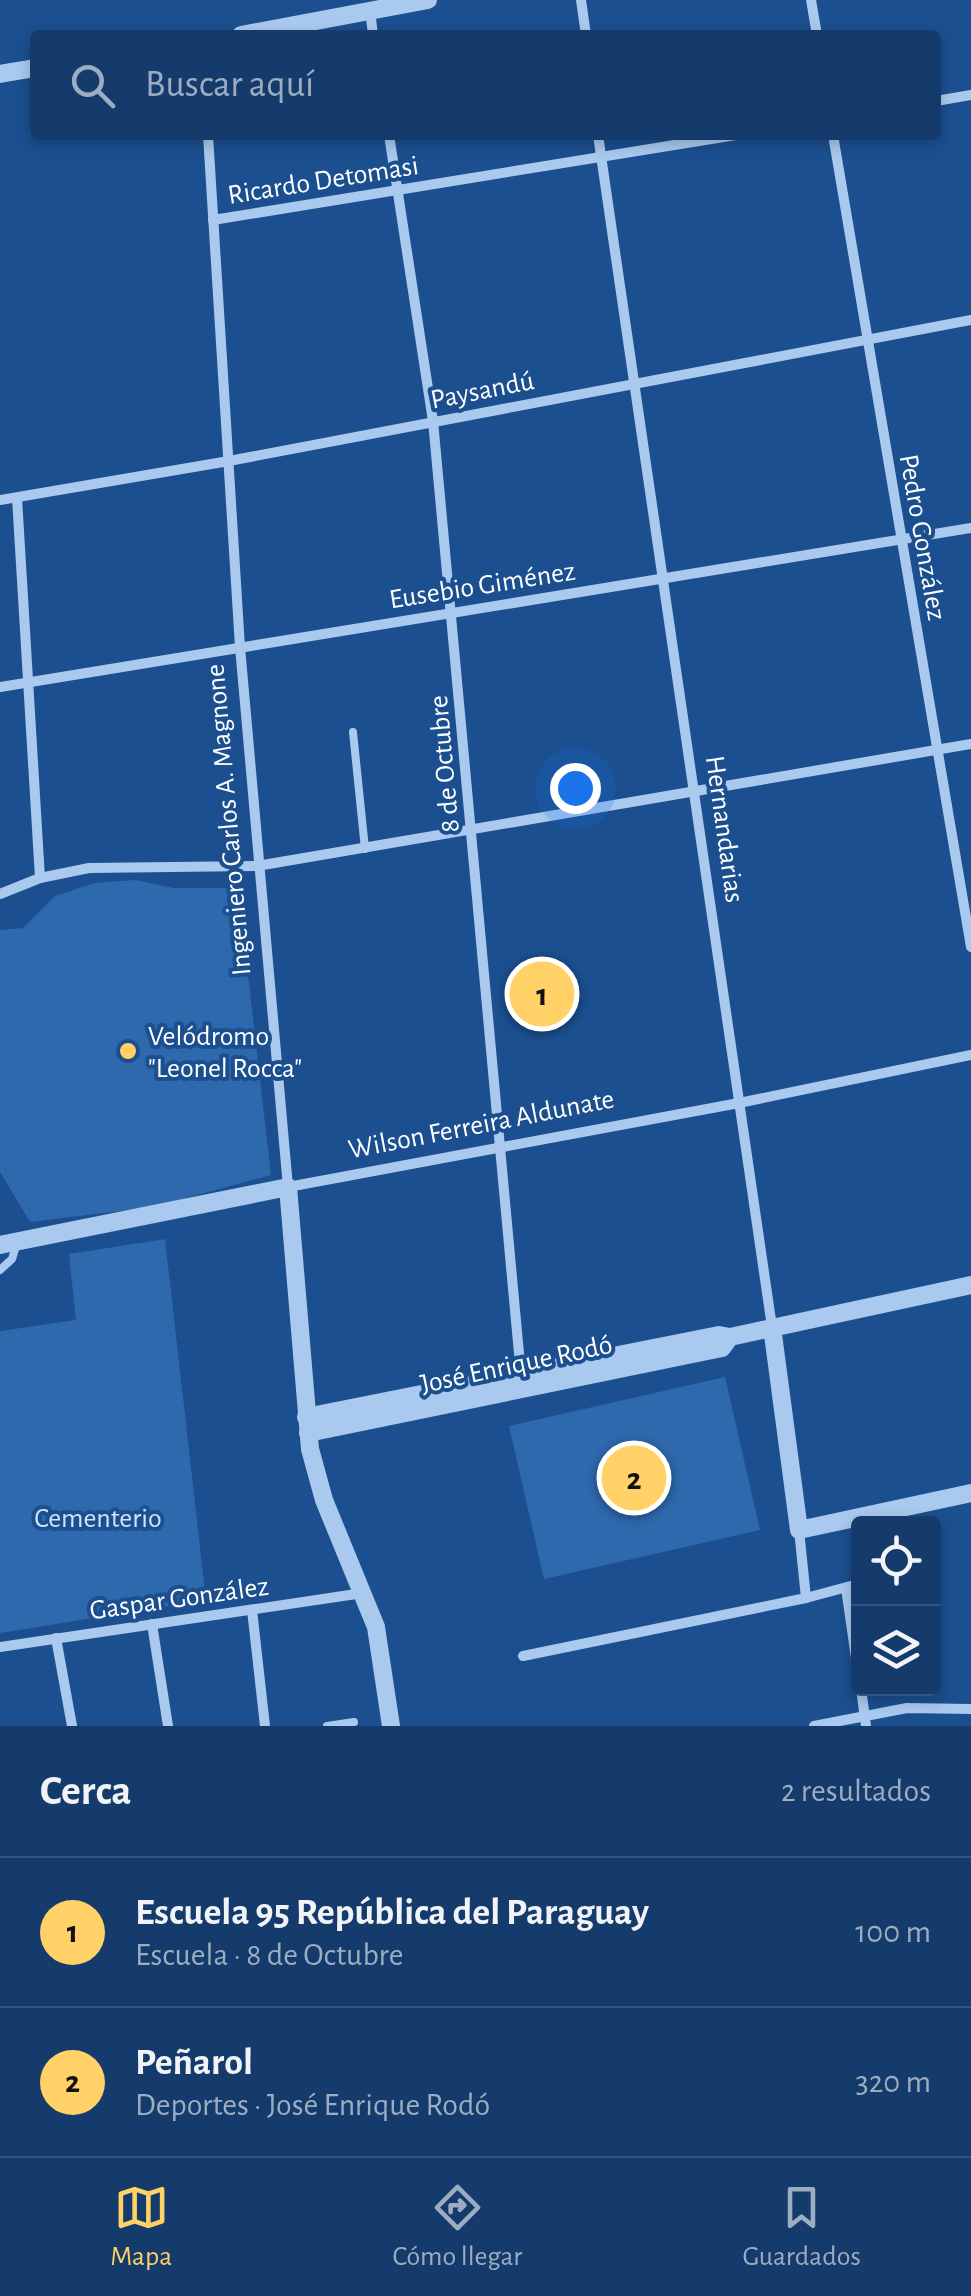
<!DOCTYPE html>
<html lang="es">
<head>
<meta charset="utf-8">
<style>
	body { margin:0; font-family:"Alegreya Sans",sans-serif; background:#1d4271; color:#f1f3f6 }
	.controls { position:absolute; right:30px; bottom:30px; display:grid; overflow:hidden; border-radius:10px; box-shadow:0 5px 15px #0003 }
	.controls button { width:90px; height:90px; display:grid; place-items:center; padding:0; border:0; border-bottom:2px solid #33557e; background:#143b6b; color:#f1f3f6; font:50px sans-serif }
	.you { position:absolute; left:575px; top:788px; width:35px; height:35px; margin:-25px; border:8px solid #fff; border-radius:50%; background:#1a73e8; box-shadow:0 0 0 15px #1a73e833 }
	.badge { display:grid; place-items:center; width:65px; height:65px; border-radius:50%; background:#ffd166; color:#111; font-size:32px; font-weight:700 }
	.pin { position:absolute; translate:-50% -50%; border:5px solid #fff; box-shadow:0 2px 10px #0006 }
	.list { margin:0; padding:0; list-style:none }
	h2 { display:flex; justify-content:space-between; align-items:center; height:130px; margin:0; padding:0 40px; font-size:42px }
	h2 small { font-size:32px; font-weight:400; color:#9dadc1 }
	.list li { display:grid; grid-template-columns:65px 1fr auto; gap:30px; align-items:center; box-sizing:border-box; height:150px; padding:0 40px; border-top:2px solid #33557e }
	.list b { display:block; font-size:38px; white-space:nowrap }
	.list p { margin:0; font-size:32px; white-space:nowrap; color:#9dadc1 }
	.list em { font-size:32px; font-style:normal; color:#9dadc1 }
	.icon { flex:none; width:55px; height:55px; fill:none; stroke:currentColor; stroke-width:2; stroke-linecap:round; stroke-linejoin:round }
	.map { position:relative; flex:none; width:971px; height:1726px; overflow:hidden }
	.search { position:absolute; background:#143b6b; box-shadow:0 5px 15px #0003; left:30px; right:30px; top:30px; height:110px; display:flex; align-items:center; gap:25px; box-sizing:border-box; padding:0 35px; border-radius:10px; color:#9dadc1; font-size:38px }
	.sheet { height:430px; background:#143b6b }
	nav { display:flex; justify-content:space-around; align-items:center; box-sizing:border-box; height:140px; border-top:2px solid #33557e; background:#143b6b; font-size:28px; color:#9dadc1 }
	nav a { display:grid; justify-items:center; gap:5px }
	nav .on { color:#ffd166 }
	.map>svg:first-child { display:block }
	.green { fill:#2e69ad }
	.lines { fill:none; stroke-linecap:round; stroke-linejoin:round }
	.service { stroke:#a9c9ee; stroke-width:8 }
	.minor { stroke:#a9c9ee; stroke-width:10 }
	.tertiary { stroke:#a9c9ee; stroke-width:18 }
	.poi-dot { fill:#ffd166; stroke:#1b4f8f; stroke-width:4 }
	.labels { text-anchor:middle; stroke-width:8; stroke-linejoin:round; paint-order:stroke }
	.street-label { font-size:28px; fill:#fff; stroke:#1b4f8f }
	.poi-label { font-size:28px; fill:#fff; stroke:#1b4f8f; text-anchor:start }
	.park-label { font-size:28px; fill:#cfe3fa; stroke:#1b4f8f }
</style>
</head>
<body>
<div class="map">
<svg width="971" height="1726" viewBox="0 0 971 1726">
	<rect width="100%" height="100%" fill="#1b4f8f"/>
	<!-- green -->
	<g class="green">
		<polygon points="135,880 174,888 238,888 271,1175 153,1207 30,1222 0,1172 0,930 23,928 55,896 94,883"/>
		<polygon points="165,1239 206,1600 0,1633 0,1331 76,1320 69,1254"/>
		<polygon points="725,1377 760,1530 544,1579 509,1426"/>
	</g>
	<g class="lines">
		<!-- service -->
		<g class="service">
			<polyline points="353,732 365,849"/>
			<polyline points="0,1270 12,1259 16,1246"/>
			<polyline points="327,1726 354,1722"/>
		</g>
		<!-- minor -->
		<g class="minor">
			<polyline points="581,0 586,35"/>
			<polyline points="811,0 817,35"/>
			<polyline points="370,10 373,35"/>
			<polyline points="936,101 971,95"/>
			<polyline points="208,135 240,647 288,1187 739,1103 971,1055"/>
			<polyline points="389,135 433,421 521,1375"/>
			<polyline points="598,135 772,1327"/>
			<polyline points="833,135 971,947"/>
			<polyline points="213,220 736,135"/>
			<polyline points="17,498 40,878"/>
			<polyline points="0,500 229,461 971,320"/>
			<polyline points="0,687 971,528"/>
			<polyline points="0,894 40,878 89,868 257,866 971,744"/>
			<polyline points="799,1530 806,1598"/>
			<polyline points="846,1588 858,1672"/>
			<polyline points="252,1610 265,1726"/>
			<polyline points="152,1624 168,1726"/>
			<polyline points="56,1638 72,1726"/>
			<polyline points="0,1647 363,1593"/>
			<polyline points="523,1656 806,1598 858,1584"/>
			<polyline points="861,1688 866,1726"/>
			<polyline points="814,1726 907,1708 971,1709"/>
		</g>
		<!-- tertiary -->
		<g class="tertiary">
			<polyline points="241,35 428,0"/>
			<polyline points="0,74 35,68"/>
			<polyline points="0,1245 288,1187 310,1449 324,1500 376,1627 391,1726"/>
			<polyline points="772,1327 799,1530 971,1493"/>
			<polyline points="306,1417 719,1335 730,1337 971,1285"/>
			<polyline points="308,1433 722,1348 730,1337"/>
		</g>
	</g>
	<!-- markers -->
	<circle class="poi-dot" cx="128" cy="1051" r="10"/>
	<g class="labels">
		<!-- street labels -->
		<g class="street-label">
			<text transform="translate(323 179) rotate(-9)" y="10">Ricardo Detomasi</text>
			<text transform="translate(482 389) rotate(-11)" y="10">Paysandú</text>
			<text transform="translate(924 537) rotate(80)" y="10">Pedro González</text>
			<text transform="translate(482 584) rotate(-9)" y="10">Eusebio Giménez</text>
			<text transform="translate(443 764) rotate(-95)" y="10">8 de Octubre</text>
			<text transform="translate(227 820) rotate(-95)" y="10">Ingeniero Carlos A. Magnone</text>
			<text transform="translate(726 829) rotate(82)" y="10">Hernandarias</text>
			<text transform="translate(481 1123) rotate(-11)" y="10">Wilson Ferreira Aldunate</text>
			<text transform="translate(516 1363) rotate(-12)" y="10">José Enrique Rodó</text>
			<text transform="translate(179 1597) rotate(-8)" y="10">Gaspar González</text>
		</g>
		<!-- poi labels -->
		<g class="poi-label">
			<text x="148" y="1045">Velódromo<tspan x="148" dy="32">"Leonel Rocca"</tspan></text>
		</g>
		<!-- park labels -->
		<g class="park-label">
			<text x="98" y="1527">Cementerio</text>
		</g>
	</g>
</svg>
<div class="controls">
<button><svg class="icon" aria-label="locate" viewBox="0 0 24 24"><circle cx="12" cy="12" r="6"/><path d="M12 2v4M12 18v4M2 12h4M18 12h4"/></svg></button>
<button><svg class="icon" aria-label="layers" viewBox="0 0 24 24"><path d="M12 4l9 5-9 5-9-5zM3 14l9 5 9-5"/></svg></button>
</div>
<div class="you"></div>
<div class="pin badge" style="left:542px;top:994px">1</div>
<div class="pin badge" style="left:634px;top:1478px">2</div>
<div class="search"><svg class="icon" aria-label="search" viewBox="0 0 24 24"><circle cx="10" cy="10" r="6"/><path d="M15 15l6 6"/></svg>Buscar aquí</div>
</div>
<section class="sheet">
<h2>Cerca<small>2 resultados</small></h2>
<ul class="list">
<li><span class="badge">1</span><div><b>Escuela 95 República del Paraguay</b><p>Escuela · 8 de Octubre</p></div><em>100 m</em></li>
<li><span class="badge">2</span><div><b>Peñarol</b><p>Deportes · José Enrique Rodó</p></div><em>320 m</em></li>
</ul>
</section>
<nav>
<a class="on"><svg class="icon" aria-label="map" viewBox="0 0 24 24"><path d="M3 6l6-2 6 2 6-2v14l-6 2-6-2-6 2zM9 4v14M15 6v14"/></svg>Mapa</a>
<a><svg class="icon" aria-label="directions" viewBox="0 0 24 24"><path d="M12 3l9 9-9 9-9-9zM9 14v-3h6M13 9l2 2-2 2"/></svg>Cómo llegar</a>
<a><svg class="icon" aria-label="saved" viewBox="0 0 24 24"><path d="M7 4h10v16l-5-4-5 4z"/></svg>Guardados</a>
</nav>
</body>
</html>
